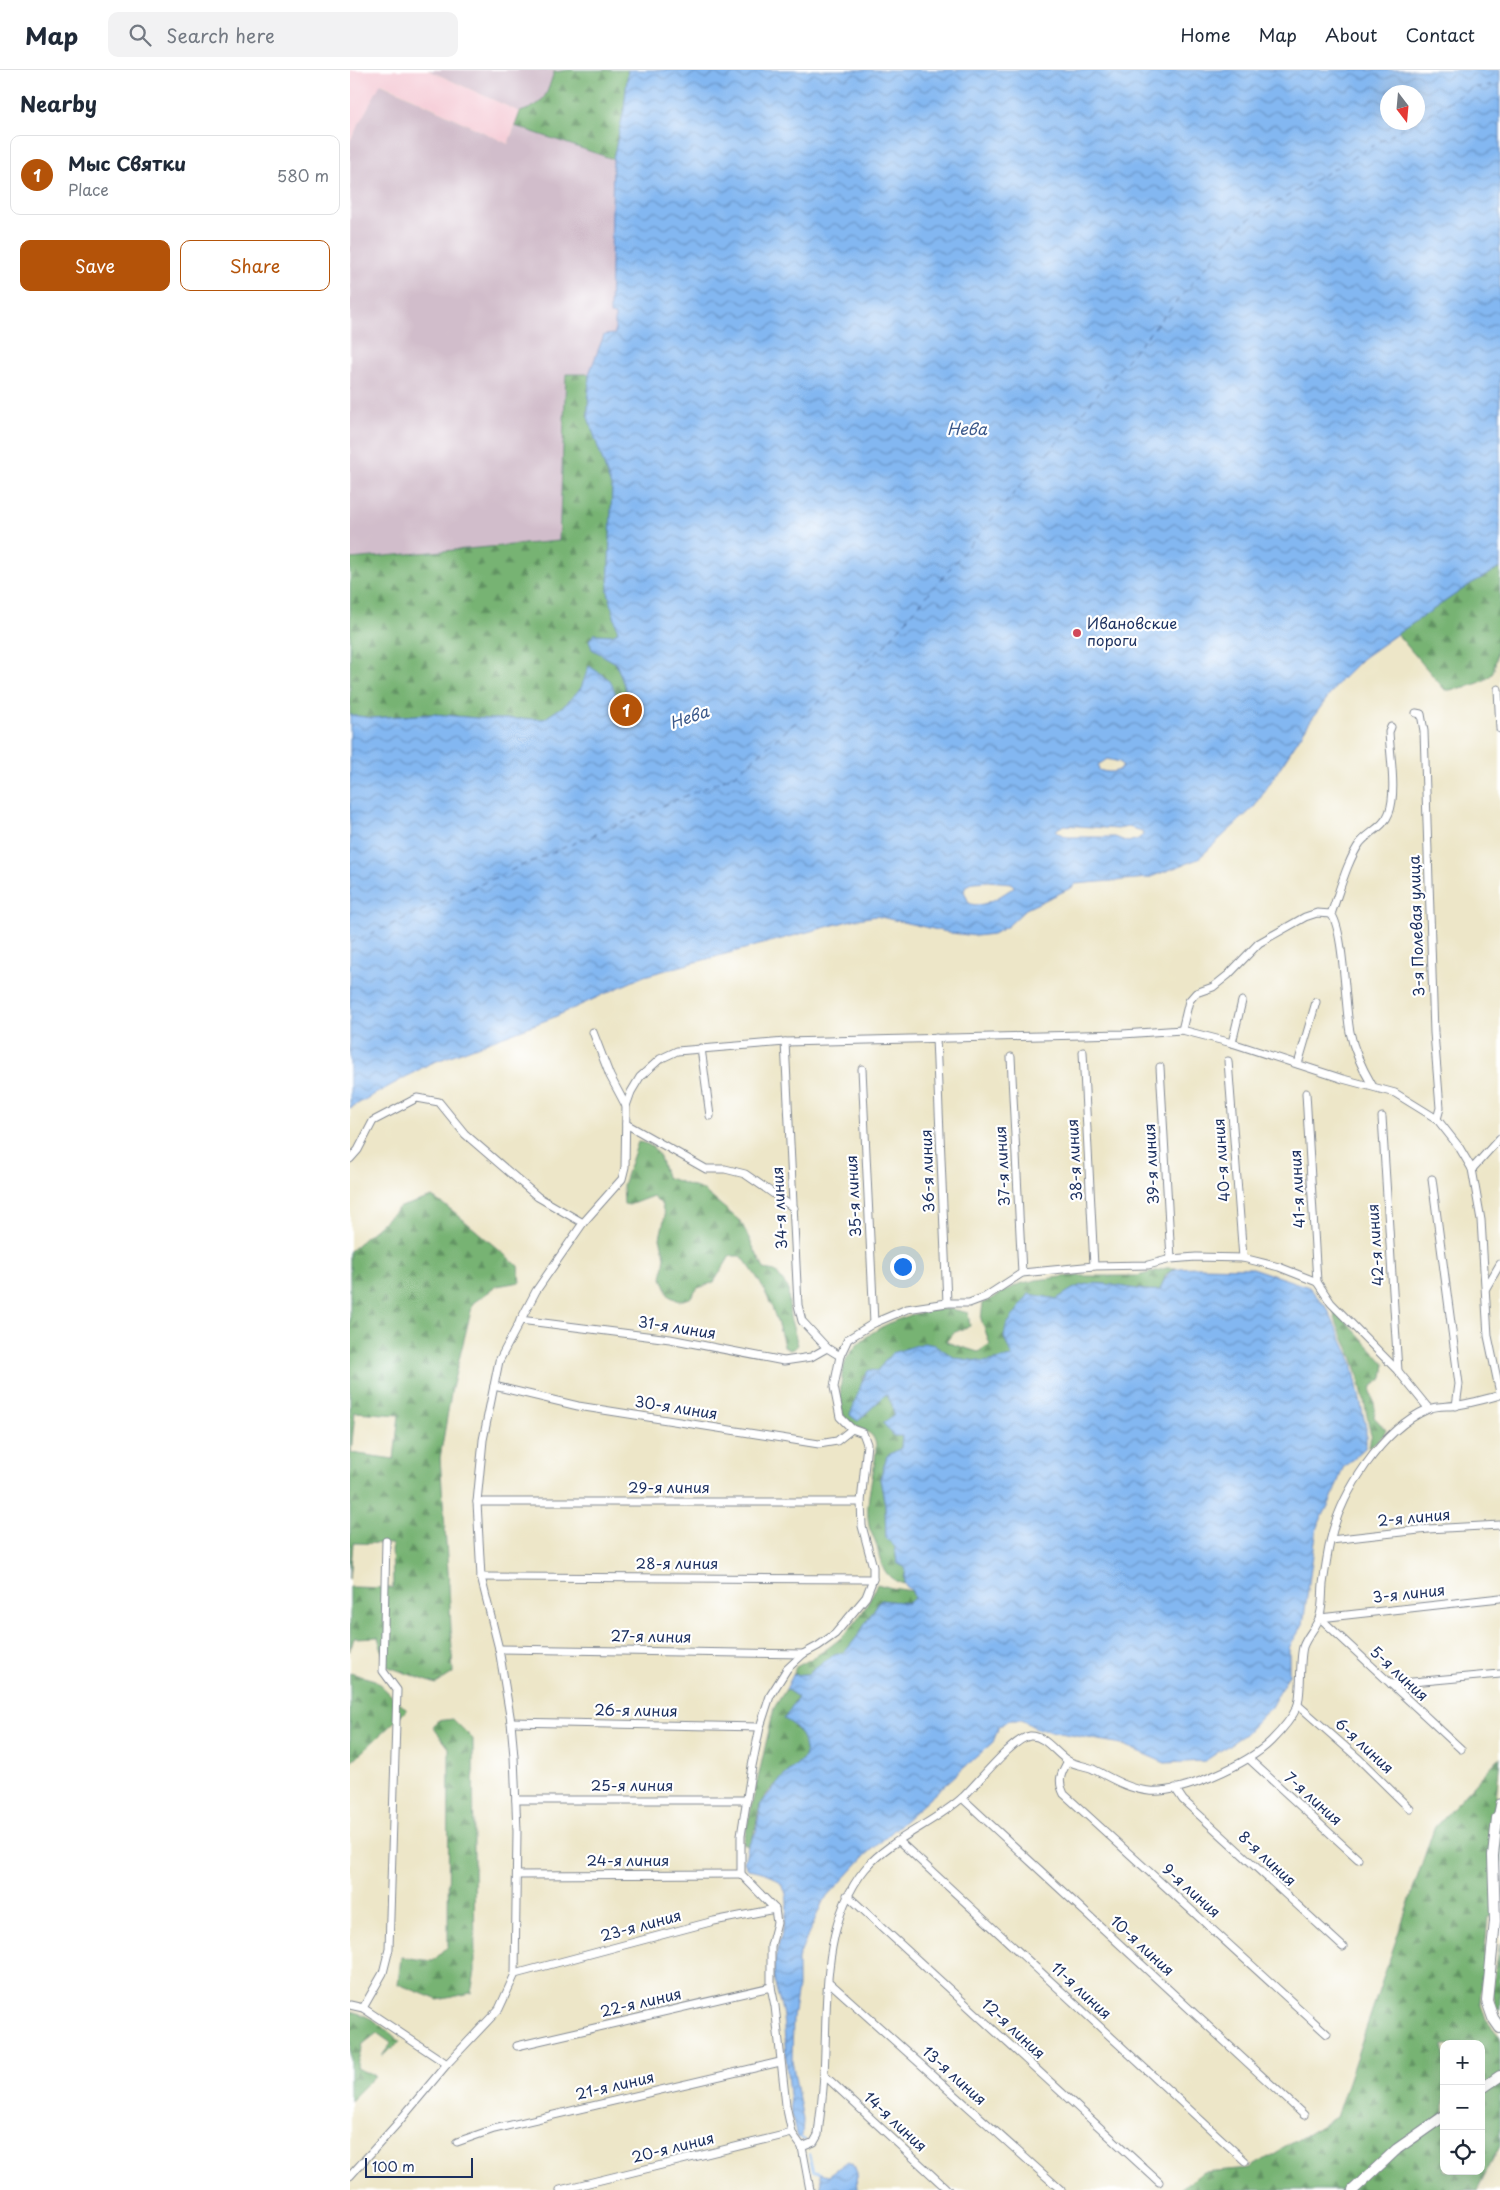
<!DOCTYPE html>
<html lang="en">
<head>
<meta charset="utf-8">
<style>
	body { margin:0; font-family:"Playpen Sans",sans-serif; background:#f2f2f3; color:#1f2937 }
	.controls { position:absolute; right:15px; bottom:15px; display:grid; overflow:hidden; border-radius:10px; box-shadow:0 5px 20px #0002 }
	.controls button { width:45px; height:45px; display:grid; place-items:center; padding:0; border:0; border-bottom:1px solid #e0e1e3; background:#fff; color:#1f2937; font:25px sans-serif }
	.compass { position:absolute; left:1030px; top:15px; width:45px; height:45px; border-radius:50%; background:#fff; box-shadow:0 5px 20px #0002; rotate:164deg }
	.scale { position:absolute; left:15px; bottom:12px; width:108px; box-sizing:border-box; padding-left:5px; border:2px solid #1b2f5e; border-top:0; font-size:14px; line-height:18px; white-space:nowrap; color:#1b2f5e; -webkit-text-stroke:4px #fff; paint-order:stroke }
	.you { position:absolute; left:552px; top:1196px; width:18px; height:18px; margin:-12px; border:4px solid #fff; border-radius:50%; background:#1a73e8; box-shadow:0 0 0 8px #1a73e833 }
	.badge { display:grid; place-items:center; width:32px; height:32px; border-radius:50%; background:#b45309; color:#fff; font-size:16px; font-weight:700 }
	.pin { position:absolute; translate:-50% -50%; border:2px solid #fff; box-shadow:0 1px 5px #0006 }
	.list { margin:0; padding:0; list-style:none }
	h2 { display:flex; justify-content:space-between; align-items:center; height:65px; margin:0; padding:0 20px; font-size:21px }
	h2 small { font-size:16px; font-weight:400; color:#747a83 }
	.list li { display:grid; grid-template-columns:32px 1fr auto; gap:15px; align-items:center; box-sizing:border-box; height:80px; margin:0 10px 10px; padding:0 10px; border:1px solid #e0e1e3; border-radius:10px }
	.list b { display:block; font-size:19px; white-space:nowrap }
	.list p { margin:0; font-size:16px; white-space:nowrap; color:#747a83 }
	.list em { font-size:16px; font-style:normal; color:#747a83 }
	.actions { display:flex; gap:10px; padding:15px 20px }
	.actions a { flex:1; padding:11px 0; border:1px solid #b45309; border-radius:10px; text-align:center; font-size:18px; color:#b45309 }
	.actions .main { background:#b45309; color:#fff }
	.icon { flex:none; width:28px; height:28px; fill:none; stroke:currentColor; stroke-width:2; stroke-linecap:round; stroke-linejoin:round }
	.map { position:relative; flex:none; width:1150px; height:2120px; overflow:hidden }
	header { display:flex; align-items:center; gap:30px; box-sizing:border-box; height:70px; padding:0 25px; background:#fff; border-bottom:1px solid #e0e1e3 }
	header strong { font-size:24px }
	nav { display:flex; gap:28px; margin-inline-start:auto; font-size:18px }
	.search { width:350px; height:45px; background:#f2f2f3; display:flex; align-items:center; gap:12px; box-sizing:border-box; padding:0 18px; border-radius:10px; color:#747a83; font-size:19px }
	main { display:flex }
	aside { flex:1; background:#fff }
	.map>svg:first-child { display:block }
	.built { fill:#f6cfd9 }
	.industrial { fill:#d1bdcb }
	.forest { fill:url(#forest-firs); stroke:#497168; fill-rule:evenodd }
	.water { fill:url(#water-waves); stroke:#4f73a8; fill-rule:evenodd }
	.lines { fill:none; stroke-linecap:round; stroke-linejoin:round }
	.stream { stroke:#83b7f1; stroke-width:2 }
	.ferry { stroke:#3a588a; stroke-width:1; stroke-dasharray:6 5; stroke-linecap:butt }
	.street-casing { stroke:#848a93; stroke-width:9 }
	.secondary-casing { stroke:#848a93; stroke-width:12 }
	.street { stroke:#fff; stroke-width:7 }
	.secondary { stroke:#fff; stroke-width:10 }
	.poi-dot { fill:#d1495b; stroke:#fff; stroke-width:2 }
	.labels { text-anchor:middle; stroke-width:4.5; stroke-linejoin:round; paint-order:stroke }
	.poi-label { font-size:15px; fill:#1b2f5e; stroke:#fff; text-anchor:start }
	.street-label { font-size:15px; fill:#1b2f5e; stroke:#fff }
	.water-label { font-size:16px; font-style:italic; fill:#3a588a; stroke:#fff }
</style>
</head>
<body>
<header>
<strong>Map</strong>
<div class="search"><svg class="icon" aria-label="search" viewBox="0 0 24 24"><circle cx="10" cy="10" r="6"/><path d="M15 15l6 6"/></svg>Search here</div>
<nav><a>Home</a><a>Map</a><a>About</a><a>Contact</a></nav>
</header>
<main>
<aside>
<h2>Nearby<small></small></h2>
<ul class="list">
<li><span class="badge">1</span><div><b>Мыс Святки</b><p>Place</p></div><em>580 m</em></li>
</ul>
<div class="actions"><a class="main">Save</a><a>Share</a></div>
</aside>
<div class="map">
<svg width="1150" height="2120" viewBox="0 0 1150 2120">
	<defs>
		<pattern id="forest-firs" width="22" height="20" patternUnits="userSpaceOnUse" patternTransform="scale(1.25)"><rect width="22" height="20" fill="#77b373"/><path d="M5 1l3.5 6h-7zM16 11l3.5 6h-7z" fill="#619262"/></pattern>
		<pattern id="water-waves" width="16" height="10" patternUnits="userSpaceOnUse" patternTransform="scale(1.25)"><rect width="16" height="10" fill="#83b7f1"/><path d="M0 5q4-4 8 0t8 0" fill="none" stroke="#6a95c6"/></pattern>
	</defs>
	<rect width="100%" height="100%" fill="#fff"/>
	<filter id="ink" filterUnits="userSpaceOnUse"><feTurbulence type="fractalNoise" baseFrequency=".02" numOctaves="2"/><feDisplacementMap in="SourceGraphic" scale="10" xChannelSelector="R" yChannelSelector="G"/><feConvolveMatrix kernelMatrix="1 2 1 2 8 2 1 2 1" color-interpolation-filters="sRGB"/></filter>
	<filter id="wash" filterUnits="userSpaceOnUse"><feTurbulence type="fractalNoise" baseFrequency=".0096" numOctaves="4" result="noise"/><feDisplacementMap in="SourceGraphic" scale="20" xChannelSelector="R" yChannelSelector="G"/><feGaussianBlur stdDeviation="1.12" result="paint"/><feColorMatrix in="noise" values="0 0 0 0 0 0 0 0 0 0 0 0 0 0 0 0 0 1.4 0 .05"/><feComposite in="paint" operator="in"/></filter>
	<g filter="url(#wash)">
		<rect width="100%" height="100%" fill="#ede6c8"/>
		<!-- built -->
		<polygon class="built" points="0,0 78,0 170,42 158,74 32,13 0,71"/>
		<!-- industrial -->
		<g class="industrial">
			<polygon points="78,0 219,0 204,2 194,31 182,39 170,42"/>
			<polygon points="31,13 158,74 165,56 263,89 260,244 265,245 265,265 254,265 239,304 216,304 210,471 0,489 0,71"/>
		</g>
		<!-- forest -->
		<g class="forest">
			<path d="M219,0h59l-4,40 -11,49 -98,-33 5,-14c26,-8 26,-17 34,-40z"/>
			<polygon points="216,304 239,304 238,347 262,419 258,521 268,562 262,565 244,564 242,579 266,593 277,623 283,647 272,646 269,632 231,618 215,635 194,649 137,649 83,644 22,648 0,645 0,489 209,471"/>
			<path d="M1150,498c0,22 0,91 -8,106 -9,11 -29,13 -42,16h-5l-48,-56 75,-51z"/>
			<path d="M288,1072c22,3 22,16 28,35l37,13 38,32 23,47 11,2 13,17 2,29 8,28 -4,4 -5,1 -5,-4c-9,-35 -19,-62 -43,-90h-11l-16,26 -16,6 -8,10 -11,3 -10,-5 -7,-18 3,-22 -5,-18 5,-23 -4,-11 -8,-8 -24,9 -5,-1 -1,-19z"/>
			<path d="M82,1127l21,14 65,55 2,16 -23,4 -24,17 -21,85 -12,70 9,127 4,88 -17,11 -50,-18 -8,-29 -24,1 -4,13v-64l43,1 -1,-44 -39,-1 -3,37v-329l50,-44zM5,1342l44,3 -5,44 -43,-6z"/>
			<path d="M816,1198h10l-10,6 -6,16c-25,3 -60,-13 -83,-3 -7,3 -14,8 -20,12l-28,-5 -25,43 9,20 -28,5 -30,-4 -20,-13 -43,8 -15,18 -14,5 -3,16 -10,23 8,6 28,-27 6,10 2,11 -11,8 19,13 -1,12 -14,8 -7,23 5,26 1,33 9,9 2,16 9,5 -2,16c-22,-6 -23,-22 -28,-41 -2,-6 -6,-11 -7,-17 -5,-26 6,-51 7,-76 1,-26 -26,-17 -33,-36 -3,-9 -3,-21 -2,-30 1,-11 3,-24 10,-32 21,-27 62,-41 95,-43 7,0 15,2 22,4l2,13 -17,7 -7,9 32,10 12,-8 -9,-25 2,-16 36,-19 17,-4 34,-4h68z"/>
			<path d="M984,1242l9,6 42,46 -2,14 -11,8c-3,12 6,17 2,31l12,13 -3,6 -14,11 2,-11c-5,-25 -10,-54 -18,-77 -6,-16 -17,-31 -19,-47z"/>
			<path d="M527,1514l15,4 20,3 2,7 -5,5 -29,-3 -23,37 -12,15 -13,4 -24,18 -15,1 3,-8c41,-21 63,-40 81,-83z"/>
			<polygon points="0,1603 25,1610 57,1640 0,1693"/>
			<path d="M436,1619l12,8 -5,9 -1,17 12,16 2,17c-12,11 -41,35 -46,49 -5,17 -2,24 -12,41l-5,-2 31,-136z"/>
			<polygon points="103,1649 123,1669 125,1901 121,1923 88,1930 48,1914 51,1887 83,1891 98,1876 99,1678 83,1657 87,1651"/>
			<path d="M1150,1687l-6,62 6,3v92l-12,3 -8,85 6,18 14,17v108l-23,45h-297l23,-18 47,-4 86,-51 98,-289zM1094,1974h37v127h-37z"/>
			<polygon points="1150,1873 1150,1939 1147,1939 1142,1920"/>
			<path d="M0,1941c22,5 33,15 50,31l-18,14 9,-13 -14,-10 -14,11 -7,24 19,8 -25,25z"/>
		</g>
		<!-- water -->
		<g class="water">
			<path d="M278,0h872v498l-28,15 -75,51 -34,24 -23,23 -29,39 -56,86 -57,53 -50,19 -73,6 -2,3 -47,22 -18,17 -15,8 -17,2 -25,-3 -75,-17 -24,4 -208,56 -92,42 -123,46 -79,44v-393l22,3 61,-4 54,5h57l21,-14 16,-17 8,-22 21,14 9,22 3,14 11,1 -6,-24 -11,-30 -24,-14 -3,-9 5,-6 18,1 6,-3 -10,-41 4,-102 -24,-72 1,-43 15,-39 11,-1v-19l-5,-1 3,-155 11,-49zM1038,22h30v30h-30zM757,689l13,3 3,5c-6,6 -16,6 -24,3l-1,-5zM714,755l54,4 10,-2 14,4 1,4 -5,4 -10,3 -13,-5h-47l-12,-5 1,-3zM638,811l24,2 2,3 -1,2c-12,7 -30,22 -44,15l-5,-12 2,-5 7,-4z"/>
			<path d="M848,1197l54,1 57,19 18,21 25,54 14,66v19l-23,21 -12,32 -14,27 -14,97 -14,24v26l-18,33 -26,27 -40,27 -40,2 -44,-19 -83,-15 -17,-9h-13l-9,7 -6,15 -127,113 -43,46 -25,57v29l-5,30 -1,44 11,59 -1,16 -5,2c-11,-40 -10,-80 -14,-121 -2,-16 -10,-31 -9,-48 1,-22 19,-59 11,-78 -6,-15 -22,-20 -37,-22l-4,-7 4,-16 8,-14 5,-29 21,-25 24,-22c-2,-17 -5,-29 -22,-37l14,-22 -12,-8 7,-14 15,-1 24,-18 13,-4 12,-15 23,-37 29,3 5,-5 -2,-7 -8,-7 2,-16 -9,-5 -2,-16 -9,-9 -1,-33 -5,-26 7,-23 14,-8 1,-12h-8l-11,-13 11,-8 -2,-11 -6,-10 -28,27 -8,-6c5,-11 12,-38 19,-45l8,1 15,-18 32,-10 11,2 20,13 30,4 27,-5 -8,-20 2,-11 23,-32 28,5c6,-4 13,-9 20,-12 23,-10 58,6 83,3 9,-24 14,-22 38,-23z"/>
			<polygon points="498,2091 503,2093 507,2103 508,2120 470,2120 472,2110 470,2103 479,2105"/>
		</g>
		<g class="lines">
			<!-- stream -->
			<g class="stream">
				<polyline points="450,2065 451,2068 455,2070"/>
				<polyline points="459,2084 463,2101 470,2103"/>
			</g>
			<!-- ferry -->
			<g class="ferry">
				<polyline points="1068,50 1122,18 1150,14"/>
				<polyline points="0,873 173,795 385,705 535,575 894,152 1063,52"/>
			</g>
		</g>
	</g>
	<g filter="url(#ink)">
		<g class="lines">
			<!-- street casing -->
			<g class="street-casing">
				<g id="street">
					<polyline points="1148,619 1150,659"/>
					<polyline points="1066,643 1071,644 1074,661 1084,963 1090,1038 1087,1049"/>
					<polyline points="832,960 839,931 846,923 863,917 878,905 909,873 955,847 967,843 981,844"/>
					<polyline points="243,962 260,1006 276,1036"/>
					<polyline points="586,968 597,1233"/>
					<polyline points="435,972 448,1235 452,1251 477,1278 490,1286"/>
					<polyline points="882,973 892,931"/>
					<polyline points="351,978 360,1046"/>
					<polyline points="733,982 744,1196"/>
					<polyline points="661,987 672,1203"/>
					<polyline points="878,991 893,1188"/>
					<polyline points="948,994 966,932"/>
					<polyline points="810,997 821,1189"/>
					<polyline points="512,999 524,1253"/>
					<path d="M1022,1015c-10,-17 -18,-33 -22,-53 -5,-23 -6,-104 -19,-118 8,-21 16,-53 29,-71 9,-11 24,-16 29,-30 8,-21 1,-58 0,-81l2,-5"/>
					<polyline points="956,1023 967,1212"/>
					<polyline points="1032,1047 1048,1301"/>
					<polyline points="276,1054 356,1099 375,1099 395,1104 444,1138"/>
					<polyline points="0,1089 8,1080 23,1051 67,1028 89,1032 115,1064 188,1127 233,1153"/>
					<polyline points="1122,1099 1150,1068"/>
					<polyline points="1082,1109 1109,1314 1106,1336"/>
					<polyline points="1136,1218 1150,1194"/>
					<polyline points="170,1250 320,1269 434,1291 461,1287 477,1278"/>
					<polyline points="144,1316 228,1336 469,1374 487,1371 502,1359"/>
					<path d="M1079,1339l-31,-38 -67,-68 -14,-21 -38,-15 -36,-9 -47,-1 -25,2 -23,6 -54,1 -72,7 -37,24 -16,6h-22l-40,6 -33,14 -26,16 -8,17 -6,31 6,30 12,12 11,4 4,11 -6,58 1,24 11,41v12l-7,18 -31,37 -17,12 -15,8 -16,15 -17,27 -10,31 -8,39 -11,70v38l34,35 2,14 -6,23v41l4,19 11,99 6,28 10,14 12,-5 4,-7c2,-20 5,-40 6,-61 4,-66 -4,-150 41,-205 26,-31 68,-45 98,-72 14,-13 50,-59 67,-61 16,-1 26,19 40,26 7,3 16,4 23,7 18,9 35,20 56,22 33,3 99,-27 122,-50 9,-9 21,-23 26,-34 5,-10 2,-45 6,-60 4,-12 15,-21 17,-32 3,-10 2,-21 3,-31 2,-14 4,-28 7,-42 10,-48 52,-113 98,-133 10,-4 21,-2 30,-4 14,-2 28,-6 42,-10"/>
					<polyline points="127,1432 511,1432"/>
					<polyline points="981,1470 1078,1459 1150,1455"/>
					<polyline points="131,1507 523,1509"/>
					<polyline points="970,1548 1111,1679"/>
					<polyline points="970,1548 1150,1528"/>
					<polyline points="149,1579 453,1584"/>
					<polyline points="1041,1614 1150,1604"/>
					<polyline points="948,1635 1008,1688 1060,1739"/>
					<polyline points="161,1652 410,1657"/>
					<polyline points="899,1689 1008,1789"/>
					<path d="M718,1691c-7,12 -11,20 -4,33l263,240"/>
					<polyline points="825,1718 833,1730 993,1877"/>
					<polyline points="612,1728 954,2045"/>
					<polyline points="166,1730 397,1730"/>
					<polyline points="1147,1748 1150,1733"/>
					<polyline points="549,1771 895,2091"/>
					<polyline points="167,1805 391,1804"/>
					<polyline points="497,1825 809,2112"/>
					<polyline points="165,1904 364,1851 425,1839"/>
					<polyline points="479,1912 711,2120"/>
					<polyline points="0,1935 13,1938 97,1994"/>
					<polyline points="13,1938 33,1903 39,1879 47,1620 33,1601 36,1471"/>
					<polyline points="167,1976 421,1917"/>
					<polyline points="474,2005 598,2120"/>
					<polyline points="107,2072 144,2059 430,1992"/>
					<polyline points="452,2077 460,2120"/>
					<polyline points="0,2106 46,2055 97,1994 149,1939 165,1904 167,1761 164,1687 161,1652 149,1579 131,1507 127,1432 133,1370 149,1291 186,1221 233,1153 272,1109 275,1097 276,1036 281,1022 290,1007 310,989 327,981 435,972 773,964 832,960 882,973 993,1009 1045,1023 1087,1049 1109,1077 1122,1099 1131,1150 1138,1266 1150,1323"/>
					<polyline points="210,2120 442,2063"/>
				</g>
			</g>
			<!-- secondary casing -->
			<g class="secondary-casing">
				<g id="secondary">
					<polyline points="1147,1748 1143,1786 1145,1851 1137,1931 1143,1948 1150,1958"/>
					<polyline points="1131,2019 1150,2006"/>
					<polyline points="1003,2120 1047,2079 1094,2046"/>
				</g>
			</g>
			<!-- street -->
			<use href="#street" class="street"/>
			<!-- secondary -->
			<use href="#secondary" class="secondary"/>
		</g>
	</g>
	<!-- markers -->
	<circle class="poi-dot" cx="727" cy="563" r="5"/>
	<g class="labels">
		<!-- poi labels -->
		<g class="poi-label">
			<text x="737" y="559">Ивановские<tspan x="737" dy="17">пороги</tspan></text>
		</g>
		<!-- street labels -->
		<g class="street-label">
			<text transform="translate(1067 856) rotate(-92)" y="5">3-я Полевая улица</text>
			<text transform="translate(725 1090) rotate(-93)" y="5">38-я линия</text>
			<text transform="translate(872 1090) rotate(-94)" y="5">40-я линия</text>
			<text transform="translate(802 1094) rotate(-93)" y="5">39-я линия</text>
			<text transform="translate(653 1096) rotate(-93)" y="5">37-я линия</text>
			<text transform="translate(578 1101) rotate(-92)" y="5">36-я линия</text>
			<text transform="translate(948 1119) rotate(-93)" y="5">41-я линия</text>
			<text transform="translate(504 1126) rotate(-93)" y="5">35-я линия</text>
			<text transform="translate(430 1138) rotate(-93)" y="5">34-я линия</text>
			<text transform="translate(1026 1175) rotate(-94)" y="5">42-я линия</text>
			<text transform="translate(327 1258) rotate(9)" y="5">31-я линия</text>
			<text transform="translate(326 1338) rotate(9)" y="5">30-я линия</text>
			<text x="319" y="1423">29-я линия</text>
			<text transform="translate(1064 1448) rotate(-5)" y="5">2-я линия</text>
			<text x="327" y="1499">28-я линия</text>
			<text transform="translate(1059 1524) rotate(-6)" y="5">3-я линия</text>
			<text transform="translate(301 1567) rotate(1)" y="5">27-я линия</text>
			<text transform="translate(1049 1604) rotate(43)" y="5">5-я линия</text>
			<text transform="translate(286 1641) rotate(1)" y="5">26-я линия</text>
			<text transform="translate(1014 1676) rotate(43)" y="5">6-я линия</text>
			<text x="282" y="1721">25-я линия</text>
			<text transform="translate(963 1729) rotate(42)" y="5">7-я линия</text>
			<text transform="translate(917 1789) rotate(43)" y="5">8-я линия</text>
			<text x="278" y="1796">24-я линия</text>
			<text transform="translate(841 1821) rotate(42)" y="5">9-я линия</text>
			<text transform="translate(291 1856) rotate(-15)" y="5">23-я линия</text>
			<text transform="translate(792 1876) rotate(43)" y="5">10-я линия</text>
			<text transform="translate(731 1921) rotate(43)" y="5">11-я линия</text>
			<text transform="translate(291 1933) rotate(-13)" y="5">22-я линия</text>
			<text transform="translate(663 1959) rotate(43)" y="5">12-я линия</text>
			<text transform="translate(604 2006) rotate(42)" y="5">13-я линия</text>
			<text transform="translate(265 2016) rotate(-13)" y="5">21-я линия</text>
			<text transform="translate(545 2052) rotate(43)" y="5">14-я линия</text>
			<text transform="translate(323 2078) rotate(-14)" y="5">20-я линия</text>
		</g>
		<!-- water labels -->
		<g class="water-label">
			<text x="617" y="365">Нева</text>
			<text transform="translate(339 647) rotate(-19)" y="6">Нева</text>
		</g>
	</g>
</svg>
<div class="controls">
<button>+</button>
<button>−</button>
<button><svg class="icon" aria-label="locate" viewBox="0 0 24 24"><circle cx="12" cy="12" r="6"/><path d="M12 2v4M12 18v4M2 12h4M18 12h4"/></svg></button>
</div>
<svg class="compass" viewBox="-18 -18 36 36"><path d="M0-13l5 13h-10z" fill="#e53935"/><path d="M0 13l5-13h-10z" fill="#747a83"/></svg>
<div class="scale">100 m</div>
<div class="you"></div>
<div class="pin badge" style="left:276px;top:640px">1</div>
</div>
</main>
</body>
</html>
